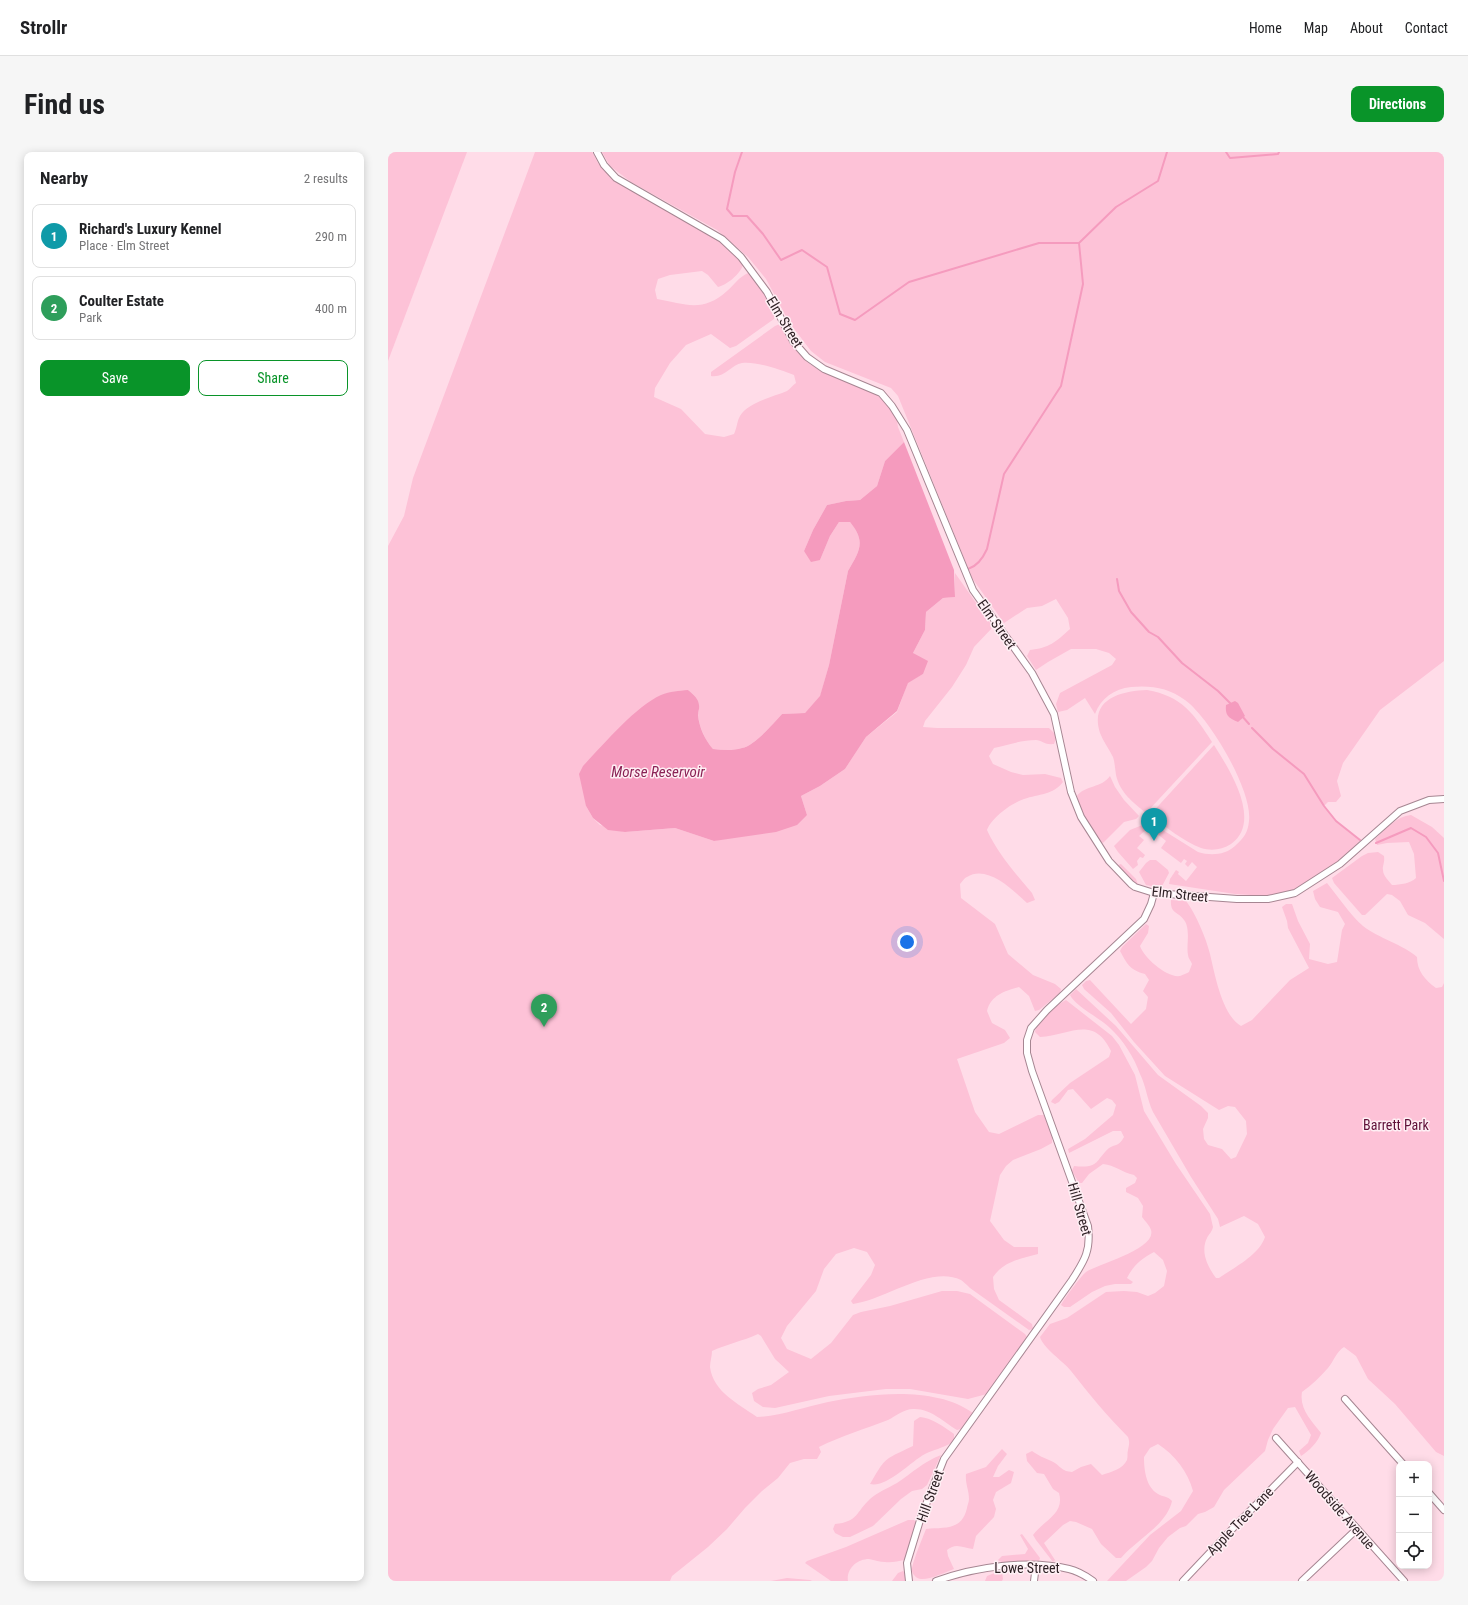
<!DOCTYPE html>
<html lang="en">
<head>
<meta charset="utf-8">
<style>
	body { margin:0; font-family:"Roboto Condensed",sans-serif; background:#f6f6f6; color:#202124 }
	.controls { position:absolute; right:12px; bottom:12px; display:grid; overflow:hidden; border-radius:8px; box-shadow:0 2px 10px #0003 }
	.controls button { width:36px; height:36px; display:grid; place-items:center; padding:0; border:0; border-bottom:1px solid #e0e0e0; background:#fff; color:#202124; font:20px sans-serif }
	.you { position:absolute; left:519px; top:790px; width:14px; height:14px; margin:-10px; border:3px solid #fff; border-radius:50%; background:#1a73e8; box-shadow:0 0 0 6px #1a73e833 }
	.badge { display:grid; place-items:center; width:26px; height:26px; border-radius:50%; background:#099429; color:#fff; font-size:13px; font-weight:700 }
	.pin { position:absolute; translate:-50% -33px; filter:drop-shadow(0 1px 2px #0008) }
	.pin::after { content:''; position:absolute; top:21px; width:14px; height:12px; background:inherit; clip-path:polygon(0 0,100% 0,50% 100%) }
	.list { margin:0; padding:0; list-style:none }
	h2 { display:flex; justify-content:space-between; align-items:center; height:52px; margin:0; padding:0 16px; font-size:17px }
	h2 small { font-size:13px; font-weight:400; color:#757577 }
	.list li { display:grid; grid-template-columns:26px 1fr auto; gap:12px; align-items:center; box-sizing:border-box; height:64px; margin:0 8px 8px; padding:0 8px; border:1px solid #e0e0e0; border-radius:8px }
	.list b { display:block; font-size:15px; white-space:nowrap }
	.list p { margin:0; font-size:13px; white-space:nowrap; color:#757577 }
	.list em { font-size:13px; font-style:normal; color:#757577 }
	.actions { display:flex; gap:8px; padding:12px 16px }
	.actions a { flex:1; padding:9px 0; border:1px solid #099429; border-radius:8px; text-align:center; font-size:14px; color:#099429 }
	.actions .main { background:#099429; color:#fff }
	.icon { flex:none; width:22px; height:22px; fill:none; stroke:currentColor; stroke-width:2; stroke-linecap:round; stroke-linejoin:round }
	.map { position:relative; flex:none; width:1056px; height:1429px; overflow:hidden; border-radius:8px }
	header { display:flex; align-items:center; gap:24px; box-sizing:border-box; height:56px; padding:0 20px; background:#fff; border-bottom:1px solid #e0e0e0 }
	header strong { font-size:19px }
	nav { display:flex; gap:22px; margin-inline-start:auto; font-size:14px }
	.intro { display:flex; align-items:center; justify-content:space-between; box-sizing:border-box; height:96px; padding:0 24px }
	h1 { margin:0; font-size:28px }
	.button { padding:10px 18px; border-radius:8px; background:#099429; color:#fff; font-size:14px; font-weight:700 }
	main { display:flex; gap:24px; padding:0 24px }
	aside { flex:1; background:#fff; border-radius:8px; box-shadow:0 2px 10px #0003 }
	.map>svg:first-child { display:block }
	.green { fill:#fdc2d7 }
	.water { fill:#f59bbe }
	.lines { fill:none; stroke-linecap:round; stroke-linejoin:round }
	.stream { stroke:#f59bbe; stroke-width:2 }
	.street-casing { stroke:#a68692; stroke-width:8 }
	.street { stroke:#fff; stroke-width:6 }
	.labels { text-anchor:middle; stroke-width:3; stroke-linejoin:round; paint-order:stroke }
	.street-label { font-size:14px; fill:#2f2226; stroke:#feeff4 }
	.park-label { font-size:14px; fill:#5f1038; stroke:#feeff4 }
	.water-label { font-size:15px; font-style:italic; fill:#8a2255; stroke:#feeff4 }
</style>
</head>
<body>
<header>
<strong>Strollr</strong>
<nav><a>Home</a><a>Map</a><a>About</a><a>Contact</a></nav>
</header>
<div class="intro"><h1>Find us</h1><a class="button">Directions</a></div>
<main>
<aside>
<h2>Nearby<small>2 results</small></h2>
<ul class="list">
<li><span class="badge" style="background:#0f9aa8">1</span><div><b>Richard's Luxury Kennel</b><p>Place · Elm Street</p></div><em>290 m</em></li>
<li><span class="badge" style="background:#2e9e5b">2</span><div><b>Coulter Estate</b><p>Park</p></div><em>400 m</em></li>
</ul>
<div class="actions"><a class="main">Save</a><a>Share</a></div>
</aside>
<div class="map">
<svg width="1056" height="1429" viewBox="0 0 1056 1429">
	<rect width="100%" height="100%" fill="#ffdce8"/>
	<!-- green -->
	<g class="green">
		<polygon points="0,0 79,0 0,209"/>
		<path d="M147,0h57l6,11 12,14 108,63 20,18 5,7c-3,9 -16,20 -25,22l-10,-12 -6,-4 -32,4 -12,4 -3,11 2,9c28,5 46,14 70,-8 7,-6 12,-14 21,-18 13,10 20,28 27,43l-1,3 -38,27 -6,2 -19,-14 -25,11 -16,18 -15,25 -1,9 27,12 24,25 19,3 10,-3c3,-6 3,-13 6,-18 8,-14 33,-19 47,-25 3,-2 6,-6 9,-8l-2,-8c-13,-5 -38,-14 -52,-12 -11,2 -17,15 -31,13v-4l64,-46 5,-2c9,13 15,28 27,38 27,22 75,21 90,56 1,3 0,6 1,9 2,5 4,10 6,15l-19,19 -8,25 -17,14 -14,1 -19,4 -14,25 -9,21 16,9 10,-24 9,-14h11c16,20 10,28 -2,49l-19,94 -9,32 -15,16 -23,1c-8,9 -28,32 -40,34 -10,3 -19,2 -29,1 -8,-9 -14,-22 -15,-35 0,-3 2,-6 1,-9 0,-6 -6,-11 -11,-15l-102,116 7,12 7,7 25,7 50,-4 39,13 93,-26 -6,-19 19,-10 25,-17 21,-32 31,-25 11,-30 15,-8 -10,-21 12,-23 1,-18 17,-14 12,-1v-24l38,54 -19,20 -8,18 -14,22 -27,34 -2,6 14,1h112l8,8 -3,8c-11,1 -12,-4 -18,-4 -14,0 -29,5 -42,8l-5,8 4,8 18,8 12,3 22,-1 16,4 2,4c-10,13 -24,12 -39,17 -12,4 -32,18 -37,31 11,24 28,43 45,63l3,7 -8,3c-14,-13 -40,-39 -60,-26 -3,1 -5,5 -7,7l1,14 34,26 13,30 25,21 22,9 6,5 -1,4 -21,17 -4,1 -6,-15 -10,-9c-14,4 -28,8 -32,24l5,12 13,7 5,8 -6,5 -47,16 18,53 14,20 10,2 39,-19h6l8,21v7l-11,6 -28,11 -7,6 -6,9 -10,46 14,19 10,7h24v7c-18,5 -34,7 -45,23l1,12 5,11 33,24 1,5 -4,1 -59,-42c-3,-3 -6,-6 -9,-8 -31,-15 -76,20 -108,24l-2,-3 20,-26 4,-10 -8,-13 -13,-4 -18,6 -12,15 -8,22 -29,35 -6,12 6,11 24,10 20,-16 22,-28 8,-3 29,-6 52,-15h15l13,3 55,40 2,3 -40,57 -19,5 -58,-10h-24l-57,7 -54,12 -12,-1 -9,-6 -2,-8 6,-4 13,-4 18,-13 -14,-13 -14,-23 -3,-2c-15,7 -31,10 -46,17 0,5 -2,11 -2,16 3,25 29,37 47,50 24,-1 47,-10 71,-15 44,-9 108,-16 145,11v3l-12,13 -4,1c-13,-8 -27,-22 -44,-21 -9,0 -17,7 -25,11 -23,9 -47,16 -69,27l2,5 -4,7h-13l-14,4 -12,15 -16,13 -17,17 -18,21 -19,18 -36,29 -2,5h-282v-1035l16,-30 9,-38z"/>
		<path d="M214,0h842v509l-64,49 -37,53 -6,18 4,15 -5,6h-8l-4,4 12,15 24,19 -5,8 -12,11 -46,30 -11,3 -21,4 -30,-2 -66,-10 1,-5 6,-9 3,2 -1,2 8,7 11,-14 -5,-5 -4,5 -3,-3 2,-3 -3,-2 -3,4 -20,-15 5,-7 -17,-14 -10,9 5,4 -7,8 8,7 -2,3 -3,-1 -3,4 1,4 -5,4 -15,-17 -4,-6 16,-16 20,-8 48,30c13,4 27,3 37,-6 9,-8 13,-14 14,-25 4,-30 -40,-104 -64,-121 -16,-12 -34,-15 -54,-13 -17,2 -30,11 -36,27l-10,-16 -18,12 -9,2 -2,-8 4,-11 52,-28 4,-6 -7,-6 -13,-4h-25l-23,13 -12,8 -9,-14 3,-6c19,-2 26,-8 40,-21l-2,-11 -12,-19 -14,7 -15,2 -23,15 -32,-45 -74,-182 -7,-8 -66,-26 -14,-11 -22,-29 -23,-43 -18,-22 -31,-27 -86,-48 -21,-16z"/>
		<path d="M759,538c35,6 47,24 65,52l-66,71c-13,-11 -26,-20 -30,-38 -1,-6 -1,-12 -3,-18 -4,-8 -10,-16 -13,-24 -11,-34 21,-42 47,-43z"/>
		<path d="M826,593c15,24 49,76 17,99 -9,6 -20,7 -30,4 -17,-6 -36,-22 -51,-33z"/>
		<path d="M722,624l5,11 9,13 15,16 -3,3 -12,3 -21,21 -3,-2 -19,-31 -4,-14c8,-11 25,-8 33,-20z"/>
		<path d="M1023,663l21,12 12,11v101l-19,-16 -17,-8 -8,-14 -8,-6 -5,-1 -22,21h-3l-28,-32 -2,-5 30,-22 6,-3 10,-1 6,4c1,7 -2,10 -1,14 0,6 6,11 9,15 8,0 19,-2 24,-7l-2,-24 -5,-12 -22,1 -10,2 -2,-6c10,-10 22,-23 36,-24z"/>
		<polygon points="762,708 768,708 780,718 781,721 773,736 758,733 751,720 758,711"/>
		<polygon points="733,712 748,727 750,733 746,731 731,715 730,713"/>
		<path d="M939,731c10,12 24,33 36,43 15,12 41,19 54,31 0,14 8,23 19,31l6,-1 2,-4v473l-8,-4 -41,-48 -27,-25 -12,-23 -12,-9c-8,5 -10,14 -16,21 -8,9 -16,17 -26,24 -3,17 10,29 19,41 -3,9 -12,18 -20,23l-2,-5 9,-8 3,-8 -16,-28 -7,1 -15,21 -5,11 -3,11 -41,39 -10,17 -9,5 -7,2 -12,12 -6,2 -12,9 -9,11 -7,13 -6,6 -20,14h-19l43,-46 31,-24 12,-20c-5,-19 -18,-36 -35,-47l-8,4 -6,9c0,13 2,30 14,37 5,3 10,2 14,7 -5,24 -36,39 -51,57h-5l-15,-14 -9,-15 -16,-7 -6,-1 -7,4 -19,18 11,17 -2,2 -17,-22 -3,-5c11,-15 32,-21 26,-42l-6,-4 -9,-15 -7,-1 -10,-12 -1,-7 6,-3c8,6 16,8 23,12 7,5 7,8 17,9l9,-5 10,-3 11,11c9,-3 21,-6 25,-15 1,-3 0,-7 1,-10 1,-6 2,-7 0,-13 -20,-20 -39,-43 -57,-66 -8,-10 -28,-23 -31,-34l10,-13 17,-6 39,-26 18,-1 13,1 11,4 7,-3 9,-7 3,-15 -4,-11 -9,-8c-12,6 -21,14 -27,26l6,4 -2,2h-16l-10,2 -13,6 -22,15h-6l-3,-2c3,-6 20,-29 25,-33 11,-8 71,-23 65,-42 -1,-4 -6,-9 -9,-13l1,-11 -5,-8 -12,-6v-4l9,-5 2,-5 -3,-3c-13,-3 -19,-10 -31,-11l-14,10 -7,9h-3l-7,-12 2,-5c10,1 20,2 26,-8 3,-3 5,-7 9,-10 7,-4 10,-2 15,-11l-3,-6h-8l-44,22 -1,-4 17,-10 28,-24 3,-10 -4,-5 -5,-2 -16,11 -18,-20 -5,1 -9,12 -4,2 -4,-2 1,-2 18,-17 39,-26 2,-6c-18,-37 -42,-15 -71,-14l-5,-5c2,-12 20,-26 31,-32l46,36 7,9 16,30 9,36 32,53 34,50 3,13c-1,5 -4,7 -6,11 -7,14 1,29 9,40h3c16,-11 40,-23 46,-41l-7,-13 -14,-8 -24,11 -2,-8 -27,-42 -38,-65c-6,-13 -7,-26 -13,-38 -6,-17 -17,-34 -30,-46 -9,-9 -36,-23 -40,-33l6,-6 40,37 42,49 43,31 7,7v5l-5,11 1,10 4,6 14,4 9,10 5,-2 11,-23 -1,-13 -11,-14 -7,-1 -9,4 -54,-34 -31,-34 -23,-29 -27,-24 -2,-4 4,-4 4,-1 41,44 15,-15 2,-12 -5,-6 6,-11 -4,-6c-15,-4 -18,-10 -25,-23l2,-4 24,-23 3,2 -1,7 -8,13c4,12 27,32 40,30 3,-1 7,-3 9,-4l3,-8c-1,-3 -4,-6 -4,-9 -2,-9 3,-26 -4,-35 -6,-9 -14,-6 -13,-20l15,1c10,13 20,37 24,53 5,21 12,61 31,72l11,-6 38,-40 19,-12 -21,-40 -1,-7 -5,-14 4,-3h6l6,17 12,23 -1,15 19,5 9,-2 5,-32 3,-6 -7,-12 -18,-5 -5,-8 -2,-8z"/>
		<path d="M532,1265c12,1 24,10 34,17v5l-3,4c-8,5 -18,7 -26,11 -15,8 -38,34 -55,30 5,-8 11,-21 19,-26 8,-5 16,-8 24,-12l1,-25z"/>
		<path d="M614,1297l5,5 -9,12 -5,11h6l10,-7 5,2 -3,11 -15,9 -3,8 3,9 -2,8 -18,19 -3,13c-10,-1 -17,-7 -26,1l1,6 6,13c-8,3 -25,11 -33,10 -4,0 -8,-4 -9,-8 -1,-6 11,-34 14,-42 18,-2 36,2 41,-21 0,-2 2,-6 2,-9 0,-9 -4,-16 -3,-25l20,-7z"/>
		<path d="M553,1303l-14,30 -5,4 -10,2 -11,8 -28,27 -23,11h-7l-8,-4 -2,-4 2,-5c23,-2 21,-12 35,-25 8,-7 18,-11 27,-16 15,-10 26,-21 44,-28z"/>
		<path d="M520,1368h6l3,3 -13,37c-6,1 -12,3 -19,2 -5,0 -10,-2 -16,-3 -12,0 -23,10 -21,22h-17l-26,-18 2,-2 39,-14z"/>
		<polygon points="634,1382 652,1406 651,1409 626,1409 615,1411 610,1408 614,1404 637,1402 640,1397 632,1383"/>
		<polygon points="515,1419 517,1421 517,1429 504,1429 510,1421"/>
		<polygon points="609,1420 614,1420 615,1427 614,1429 597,1429 599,1424"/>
		<polygon points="399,1426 422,1428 424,1429 383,1429"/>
	</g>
	<!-- water -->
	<g class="water">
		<path d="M516,290l50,128 1,27 -12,1 -17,14 -1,18 -12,23 15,8 -5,13 -15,9 -11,28 -31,26 -21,32 -25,17 -19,10 6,19 -10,10 -21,7 -62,9 -39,-13 -50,4 -17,-2 -15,-12 -7,-12 -7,-32 4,-8c20,-21 53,-60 78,-71 9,-4 18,-4 27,-5 5,4 11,9 11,15 1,3 -1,6 -1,10 1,12 7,25 15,34 10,1 19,2 29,-1 12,-2 32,-25 40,-34l23,-1 15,-17 9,-31 19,-94c12,-21 18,-29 2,-49h-11l-9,14 -10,24 -9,2 -7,-11 9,-21 14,-25 19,-4 14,-1 17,-14 8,-25z"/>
		<path d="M847,549l3,2 7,13 -7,6c-10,-4 -13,-7 -12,-17z"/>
	</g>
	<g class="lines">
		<!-- stream -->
		<g class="stream">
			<polyline points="354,0 347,20 339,57 345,64 359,64 375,82 393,108 414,98 439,115 452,162 467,168 521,130 651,91 691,91 728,55 770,29 779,0"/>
			<polyline points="838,0 842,6 890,2 891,0"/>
			<path d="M580,417c10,-3 15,-11 19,-20l17,-75 57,-88 22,-102 -4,-41"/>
			<polyline points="729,427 731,439 743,460 761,480 770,485 794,511 830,539 843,552"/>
			<polyline points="854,564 861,572"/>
			<polyline points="864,576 885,597 916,622 936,654 948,669 972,688"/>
			<polyline points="988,691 1023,676 1038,685 1050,701 1056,729"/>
		</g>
		<!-- street casing -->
		<g class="street-casing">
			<g id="street">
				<polyline points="209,0 216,13 228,26 334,87 353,105 379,140 405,189 419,205 436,217 493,241 504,254 519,278 585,438 644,521 666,562 683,640 693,665 721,709 743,732 747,735 766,741 849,747 880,747 907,741 952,712 1012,659 1041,648 1056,647"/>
				<polyline points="957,1247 1015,1312"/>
				<polyline points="888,1286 1016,1429"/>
				<polyline points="1041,1341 1056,1358"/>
				<path d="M521,1429l-2,-18 14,-46 23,-58 128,-179c13,-20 19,-30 16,-54l-56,-155 -5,-18v-13l4,-12 16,-18 97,-91 7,-15 3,-11"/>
				<path d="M548,1429c39,-14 92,-22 133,-12 9,2 17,7 24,12"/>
				<polyline points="646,1429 648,1413"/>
				<polyline points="795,1429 849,1372 910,1310"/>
				<polyline points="914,1429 969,1377"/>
			</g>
		</g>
		<!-- street -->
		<use href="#street" class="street"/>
	</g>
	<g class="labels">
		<!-- street labels -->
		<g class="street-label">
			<text transform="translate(397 170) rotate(59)" y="5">Elm Street</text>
			<text transform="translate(609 472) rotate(55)" y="5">Elm Street</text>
			<text transform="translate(792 742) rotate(6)" y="5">Elm Street</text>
			<text transform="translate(692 1057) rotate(74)" y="5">Hill Street</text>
			<text transform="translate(542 1344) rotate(-70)" y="5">Hill Street</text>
			<text transform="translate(952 1358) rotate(49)" y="5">Woodside Avenue</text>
			<text transform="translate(852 1369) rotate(-46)" y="5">Apple Tree Lane</text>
			<text x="639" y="1421">Lowe Street</text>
		</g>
		<!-- park labels -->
		<g class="park-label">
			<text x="1008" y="978">Barrett Park</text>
		</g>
		<!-- water labels -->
		<g class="water-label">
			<text x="270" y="625">Morse Reservoir</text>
		</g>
	</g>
</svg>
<div class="controls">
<button>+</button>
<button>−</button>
<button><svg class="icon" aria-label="locate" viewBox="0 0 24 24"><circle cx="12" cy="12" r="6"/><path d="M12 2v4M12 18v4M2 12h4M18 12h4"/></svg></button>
</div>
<div class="you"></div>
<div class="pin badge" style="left:766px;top:689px;background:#0f9aa8">1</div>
<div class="pin badge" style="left:156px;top:875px;background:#2e9e5b">2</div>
</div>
</main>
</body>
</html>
